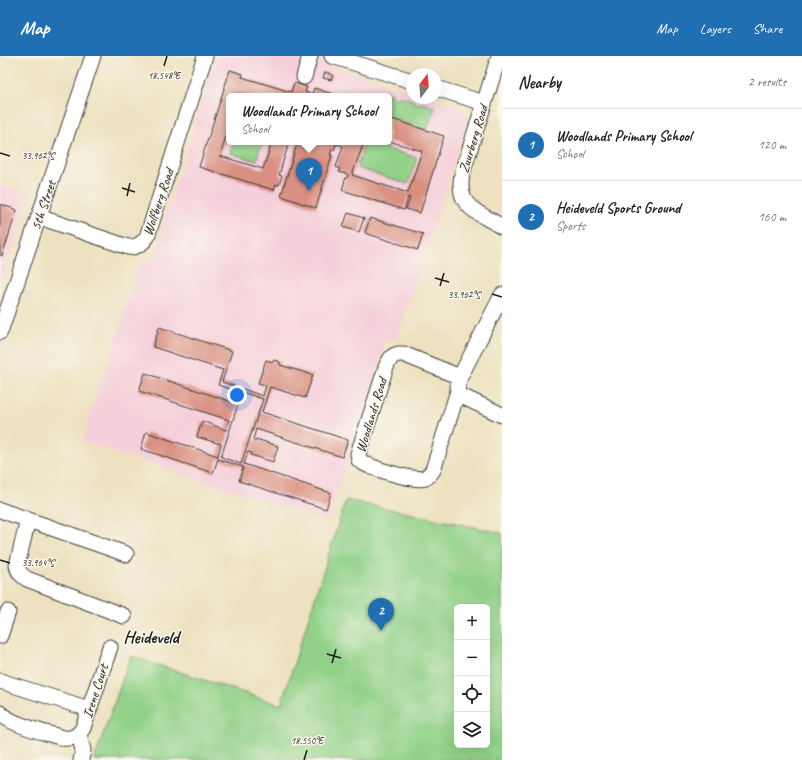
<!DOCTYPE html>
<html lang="en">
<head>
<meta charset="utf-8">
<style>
	body { margin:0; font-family:Caveat,sans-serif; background:#f6f6f6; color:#202124 }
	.controls { position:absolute; right:12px; bottom:12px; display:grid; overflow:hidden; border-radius:6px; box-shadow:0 4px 16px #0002 }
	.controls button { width:36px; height:36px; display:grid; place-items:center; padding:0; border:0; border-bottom:1px solid #e0e0e0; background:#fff; color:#202124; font:20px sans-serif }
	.compass { position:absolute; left:406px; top:12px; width:36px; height:36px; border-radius:50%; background:#fff; box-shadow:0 4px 16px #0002; rotate:16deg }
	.you { position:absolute; left:237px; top:339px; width:14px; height:14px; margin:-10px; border:3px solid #fff; border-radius:50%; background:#1a73e8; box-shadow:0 0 0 6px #1a73e833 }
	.badge { display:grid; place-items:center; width:26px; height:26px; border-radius:50%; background:#1f6fb2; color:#fff; font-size:13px; font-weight:700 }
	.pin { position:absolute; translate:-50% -33px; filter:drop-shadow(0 1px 2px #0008) }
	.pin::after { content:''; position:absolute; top:21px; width:14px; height:12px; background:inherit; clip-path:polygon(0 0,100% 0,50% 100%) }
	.popup { position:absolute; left:226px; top:37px; width:166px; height:52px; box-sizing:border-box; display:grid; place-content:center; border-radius:6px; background:#fff; filter:drop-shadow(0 1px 3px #0005); font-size:13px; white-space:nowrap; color:#757577 }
	.popup b { font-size:15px; color:#202124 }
	.popup::after { content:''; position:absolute; left:50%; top:100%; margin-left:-8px; border:8px solid transparent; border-top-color:#fff }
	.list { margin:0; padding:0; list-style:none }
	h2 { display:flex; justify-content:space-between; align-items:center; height:52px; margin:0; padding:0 16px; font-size:17px }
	h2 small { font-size:13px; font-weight:400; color:#757577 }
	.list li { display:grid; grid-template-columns:26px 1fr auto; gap:12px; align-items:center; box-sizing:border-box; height:72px; padding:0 16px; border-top:1px solid #e0e0e0 }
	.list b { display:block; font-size:15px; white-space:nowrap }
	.list p { margin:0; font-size:13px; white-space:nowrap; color:#757577 }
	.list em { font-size:13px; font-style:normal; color:#757577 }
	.icon { flex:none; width:22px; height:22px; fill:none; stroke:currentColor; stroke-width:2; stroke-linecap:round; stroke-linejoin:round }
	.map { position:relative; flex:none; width:502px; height:704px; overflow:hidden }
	header { display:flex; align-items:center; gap:24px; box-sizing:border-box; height:56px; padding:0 20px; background:#1f6fb2; color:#fff }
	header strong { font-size:19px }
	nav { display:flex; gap:22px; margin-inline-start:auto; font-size:14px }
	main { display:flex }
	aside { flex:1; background:#fff }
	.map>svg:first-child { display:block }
	.built { fill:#f5cfda; fill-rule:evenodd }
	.green { fill:#91d188; stroke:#567652; fill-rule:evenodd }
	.building { fill:#d99083; fill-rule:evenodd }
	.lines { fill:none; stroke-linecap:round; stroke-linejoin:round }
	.minor-casing { stroke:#3b3a35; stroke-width:17 }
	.minor { stroke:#fff; stroke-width:15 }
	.ticks { fill:none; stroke:#1c1c1c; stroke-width:1.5 }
	.labels { text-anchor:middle; stroke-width:3; stroke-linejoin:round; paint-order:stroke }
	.street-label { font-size:14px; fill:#1c1c1c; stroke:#fbf7ec }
	.district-label { font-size:18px; font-weight:bold; fill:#1c1c1c; stroke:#fbf7ec }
	.ticks-label { font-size:10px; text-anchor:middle; fill:#1c1c1c; stroke:#fbf7ec; stroke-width:3; stroke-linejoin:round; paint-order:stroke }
</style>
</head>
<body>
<header>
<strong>Map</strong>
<nav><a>Map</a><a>Layers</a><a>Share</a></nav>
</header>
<main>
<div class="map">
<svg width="502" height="704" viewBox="0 0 502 704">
	<rect width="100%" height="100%" fill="#fbf7ec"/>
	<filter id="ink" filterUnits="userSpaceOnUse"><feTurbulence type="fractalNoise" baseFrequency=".025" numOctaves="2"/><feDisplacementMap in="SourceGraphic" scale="8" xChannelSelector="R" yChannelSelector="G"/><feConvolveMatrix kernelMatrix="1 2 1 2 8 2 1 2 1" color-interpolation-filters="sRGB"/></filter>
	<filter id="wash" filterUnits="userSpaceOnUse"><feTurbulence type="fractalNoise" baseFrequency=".012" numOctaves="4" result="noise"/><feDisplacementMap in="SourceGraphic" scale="16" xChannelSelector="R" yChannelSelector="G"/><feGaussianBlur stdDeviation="0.9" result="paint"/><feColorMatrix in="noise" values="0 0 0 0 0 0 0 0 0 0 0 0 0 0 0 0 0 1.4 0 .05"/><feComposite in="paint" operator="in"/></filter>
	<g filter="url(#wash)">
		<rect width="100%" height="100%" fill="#ede1c0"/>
		<!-- built -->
		<g class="built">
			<path d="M217,0h82l113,36v6h18l29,9 9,12 -72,221 -9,-2 -60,183 -245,-80 59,-181 10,3zM229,40h160v46h-160z"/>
			<polygon points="0,130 30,139 0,228"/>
		</g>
		<!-- green -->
		<g class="green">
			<polygon points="380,34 393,38 393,40 399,42 400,40 414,45 414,46 420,48 421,47 435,51 427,74 389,62 389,40 378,40"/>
			<polygon points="233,86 262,86 256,105 230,97"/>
			<polygon points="365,86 417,102 408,128 357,112"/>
			<path d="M346,444l156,33v227h-408l37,-104 150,49zM457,551h30v138h-30z"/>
		</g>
		<g id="blocks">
			<!-- building -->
			<g class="building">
				<polygon points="230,14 243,18 242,21 291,36 294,27 307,31 305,36 312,38 314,32 339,40 248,40 240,37 239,40 229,40 229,71 220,100 263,113 272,86 289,86 279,119 282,120 279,129 276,128 274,134 199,111"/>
				<polygon points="325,16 333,19 331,24 323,22"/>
				<polygon points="389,62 444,80 420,157 406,153 410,142 408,141 404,154 342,134 346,121 348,121 349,119 339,116 340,113 336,111 343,90 336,88 334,94 332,93 330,99 332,99 316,152 281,140 297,88 299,89 300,86 364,86 352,119 408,137 422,95 389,85"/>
				<polygon points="0,148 17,154 2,200 0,199"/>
				<polygon points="348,157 364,162 359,176 343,171"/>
				<polygon points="370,162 423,178 418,194 365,177"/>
				<path d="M159,271l73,24 -10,31 41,14 3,-11 -8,-2 8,-23 7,2 1,-2 6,2v3l33,10 -8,23 -35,-11 -8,25 86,28 -6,17 -86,-28 -3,11 3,1v-2l22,7 -5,16 -22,-7 1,-2 -4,-1 -4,12 87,29 -5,16 -87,-28 4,-14 -25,-8 -5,14 -72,-24 5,-17 72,24 3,-12 -24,-7 5,-16 24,9 3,-10 -90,-29 6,-18 90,30 4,-11 -21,-7 5,-15 -70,-23zM242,336l21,7 -22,65 -20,-7z"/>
			</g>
		</g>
	</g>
	<g filter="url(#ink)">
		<use href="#blocks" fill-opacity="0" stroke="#3b3a35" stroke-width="1"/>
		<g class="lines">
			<!-- minor casing -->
			<g class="minor-casing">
				<g id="minor">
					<polyline points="332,0 412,25"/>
					<path d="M499,0l-37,118c-6,34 15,37 40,53"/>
					<polyline points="304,21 310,0"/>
					<polyline points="436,32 484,47"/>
					<path d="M39,161l89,30c8,1 14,-3 19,-10l58,-181"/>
					<polyline points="0,276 93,0"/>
					<path d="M460,321l-57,-23c-10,-1 -13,4 -17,13l-28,87 1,6c7,7 56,22 66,18 4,-2 6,-5 8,-8l24,-76 45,21"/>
					<polyline points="458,330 460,321 502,239"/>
					<polyline points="0,454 126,498"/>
					<path d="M28,464l-11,45c1,7 4,10 10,14l97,37"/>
					<polyline points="0,580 8,556"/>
					<polyline points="0,625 89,653"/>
					<path d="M0,657c11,12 47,20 63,25 10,1 15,-2 20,-10l27,-81"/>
					<polyline points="79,678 83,694 81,704"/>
				</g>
			</g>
			<!-- minor -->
			<use href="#minor" class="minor"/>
		</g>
	</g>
	<!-- ticks -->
	<path class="ticks" d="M164,10l3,-10M0,97l10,3M122,132l13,4M127,140l3,-13M435,222l14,4M440,230l4,-13M492,238l10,3M0,504l10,3M327,598l14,4M332,607l4,-14M304,704l3,-10"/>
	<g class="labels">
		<!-- street labels -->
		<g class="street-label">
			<text transform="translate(473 83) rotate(-73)" y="5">Zuurberg Road</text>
			<text transform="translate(158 146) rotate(-71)" y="5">Wolfberg Road</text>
			<text transform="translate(43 149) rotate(-71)" y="5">5th Street</text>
			<text transform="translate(371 359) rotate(-73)" y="5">Woodlands Road</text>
			<text transform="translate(95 635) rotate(-72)" y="5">Irene Court</text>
		</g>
		<!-- district labels -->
		<g class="district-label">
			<text x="151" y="587">Heideveld</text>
		</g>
	</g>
	<g class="ticks-label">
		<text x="164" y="23">18.548°E</text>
		<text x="38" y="103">33.962°S</text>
		<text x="464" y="242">33.962°S</text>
		<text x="38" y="510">33.964°S</text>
		<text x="307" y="688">18.550°E</text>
	</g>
</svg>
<div class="controls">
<button>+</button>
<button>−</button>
<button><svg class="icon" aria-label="locate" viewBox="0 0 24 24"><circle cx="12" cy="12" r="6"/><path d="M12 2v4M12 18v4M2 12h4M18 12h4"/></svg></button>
<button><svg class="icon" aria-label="layers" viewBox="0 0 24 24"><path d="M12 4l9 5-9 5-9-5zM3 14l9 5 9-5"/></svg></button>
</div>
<svg class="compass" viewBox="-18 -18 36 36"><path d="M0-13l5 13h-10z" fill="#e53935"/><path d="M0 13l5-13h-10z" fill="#757577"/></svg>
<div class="you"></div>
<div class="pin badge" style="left:309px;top:135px">1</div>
<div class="popup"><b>Woodlands Primary School</b>School</div>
<div class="pin badge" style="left:381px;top:575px">2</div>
</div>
<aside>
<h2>Nearby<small>2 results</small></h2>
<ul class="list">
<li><span class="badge">1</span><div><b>Woodlands Primary School</b><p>School</p></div><em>120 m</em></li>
<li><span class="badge">2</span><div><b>Heideveld Sports Ground</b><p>Sports</p></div><em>160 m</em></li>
</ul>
</aside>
</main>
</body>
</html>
